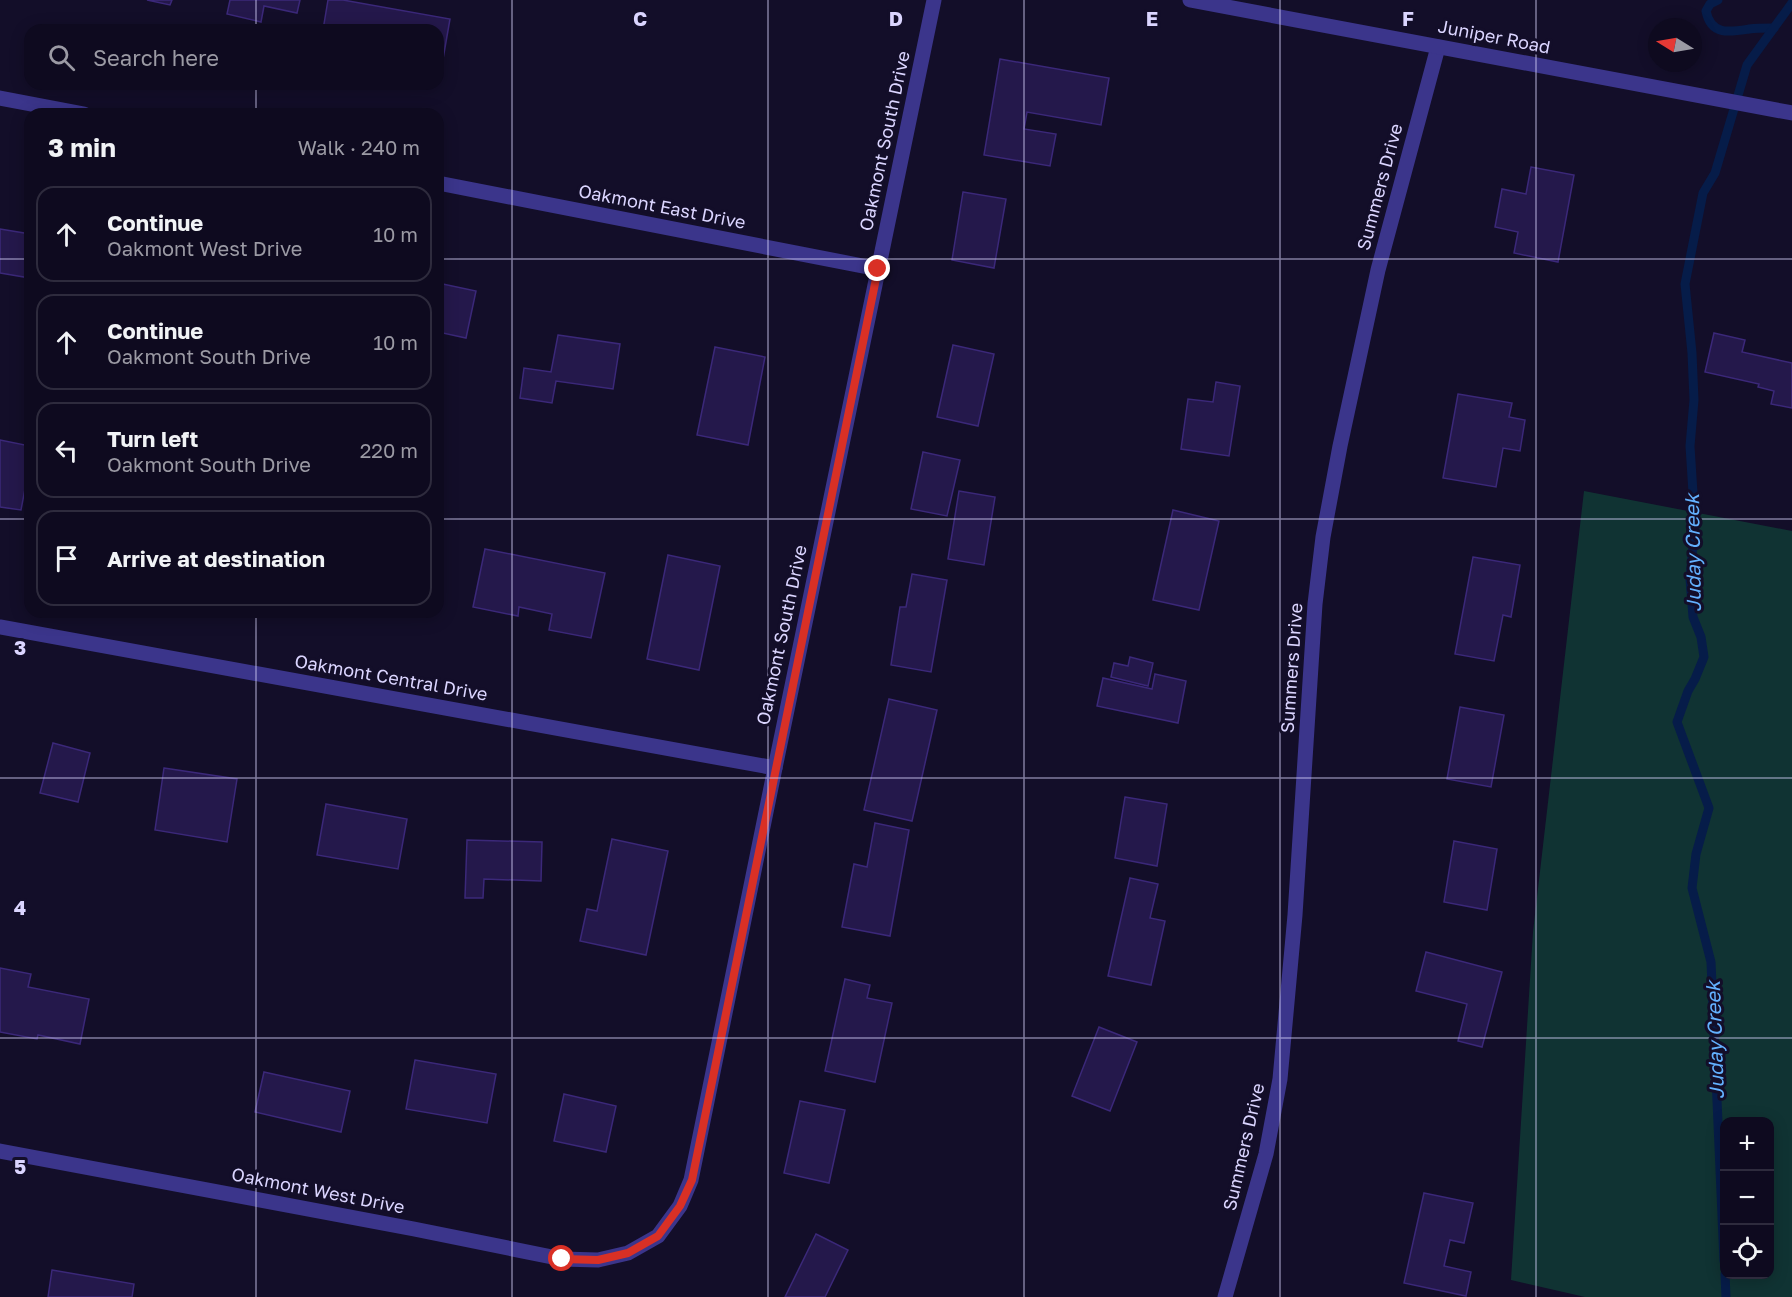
<!DOCTYPE html>
<html lang="en">
<head>
<meta charset="utf-8">
<style>
	body { margin:0; font-family:"Golos Text",sans-serif; background:#1c182c; color:#f1f3f6 }
	.controls { position:absolute; right:18px; bottom:18px; display:grid; overflow:hidden; border-radius:12px; box-shadow:0 3px 15px #0003 }
	.controls button { width:54px; height:54px; display:grid; place-items:center; padding:0; border:0; border-bottom:2px solid #2e2b3d; background:#0e0a1f; color:#f1f3f6; font:30px sans-serif }
	.compass { position:absolute; left:1648px; top:18px; width:54px; height:54px; border-radius:50%; background:#0e0a1f; box-shadow:0 3px 15px #0003; rotate:281deg }
	.stop { position:absolute; width:18px; height:18px; margin:-14px; border:4px solid #d93025; border-radius:50%; background:#fff }
	.stop.end { background:#d93025; border-color:#fff; box-shadow:0 2px 6px #0008 }
	.list { margin:0; padding:0; list-style:none }
	h2 { display:flex; justify-content:space-between; align-items:center; height:78px; margin:0; padding:0 24px; font-size:26px }
	h2 small { font-size:20px; font-weight:400; color:#9b9aa4 }
	.list li { display:grid; grid-template-columns:39px 1fr auto; gap:18px; align-items:center; box-sizing:border-box; height:96px; margin:0 12px 12px; padding:0 12px; border:2px solid #2e2b3d; border-radius:18px }
	.list b { display:block; font-size:22px; white-space:nowrap }
	.list p { margin:0; font-size:20px; white-space:nowrap; color:#9b9aa4 }
	.list em { font-size:20px; font-style:normal; color:#9b9aa4 }
	.icon { flex:none; width:33px; height:33px; fill:none; stroke:currentColor; stroke-width:2; stroke-linecap:round; stroke-linejoin:round }
	.map { position:relative; flex:none; width:1792px; height:1297px; overflow:hidden }
	.search { position:absolute; background:#0e0a1f; box-shadow:0 3px 15px #0003; left:24px; top:24px; width:420px; height:66px; display:flex; align-items:center; gap:15px; box-sizing:border-box; padding:0 21px; border-radius:18px; color:#9b9aa4; font-size:22px }
	.panel { position:absolute; background:#0e0a1f; box-shadow:0 3px 15px #0003; left:24px; top:108px; width:420px; height:510px; border-radius:18px }
	.map>svg:first-child { display:block }
	.green { fill:#103333; fill-rule:evenodd }
	.lines { fill:none; stroke-linecap:round; stroke-linejoin:round }
	.stream { stroke:#061c49; stroke-width:9 }
	.building { fill:#24184b; stroke:#3b2879; stroke-width:1.5 }
	.minor { stroke:#3b358b; stroke-width:15 }
	.tertiary { stroke:#3b358b; stroke-width:15 }
	.route { stroke:#d93025; stroke-width:8 }
	.grid { fill:none; stroke:#dbd5ff; stroke-width:1.5; stroke-opacity:0.55 }
	.labels { text-anchor:middle; stroke-width:6; stroke-linejoin:round; paint-order:stroke }
	.street-label { font-size:18px; fill:#dbd5ff; stroke:#130e29 }
	.water-label { font-size:20px; font-style:italic; fill:#63b1ff; stroke:#130e29 }
	.grid-label { font-size:20px; text-anchor:middle; font-weight:bold; fill:#dbd5ff; stroke:#130e29; stroke-width:6; stroke-linejoin:round; paint-order:stroke }
</style>
</head>
<body>
<div class="map">
<svg width="1792" height="1297" viewBox="0 0 1792 1297">
	<rect width="100%" height="100%" fill="#130e29"/>
	<!-- green -->
	<path class="green" d="M1584,491l208,40v766h-207l-74,-17 22,-348zM1724,1122h46v152h-46z"/>
	<g class="lines">
		<!-- stream -->
		<g class="stream">
			<path d="M1718,0l-8,4 -4,7c5,25 24,21 43,18 8,-1 17,-1 25,-1"/>
			<polyline points="1724,1261 1711,962 1692,888 1696,854 1709,808 1677,722 1688,691 1695,679 1704,657 1701,637 1693,617 1690,579 1695,524 1690,446 1694,400 1692,353 1685,284 1703,193 1715,173 1747,65 1792,3"/>
			<polyline points="1725,1274 1726,1297"/>
		</g>
	</g>
	<!-- building -->
	<g class="building">
		<polygon points="147,0 172,0 170,5"/>
		<polygon points="230,0 300,0 297,13 264,6 261,22 227,14"/>
		<polygon points="328,0 343,0 450,19 443,59 438,58 438,30 323,30"/>
		<polygon points="1000,59 1109,78 1101,125 1027,112 1024,129 1056,134 1050,166 984,155"/>
		<polygon points="1531,167 1574,175 1558,262 1514,253 1518,232 1495,227 1502,189 1526,194"/>
		<polygon points="963,192 1006,199 994,268 952,260"/>
		<polygon points="0,229 30,234 30,278 0,273"/>
		<polygon points="438,283 476,291 466,338 438,332"/>
		<polygon points="1714,333 1745,340 1742,352 1792,363 1792,408 1771,404 1774,391 1758,387 1759,384 1705,372"/>
		<polygon points="558,335 620,344 613,389 556,381 552,403 520,398 524,368 551,372"/>
		<polygon points="953,345 994,354 978,426 937,417"/>
		<polygon points="715,347 765,357 748,445 697,435"/>
		<polygon points="1216,382 1240,386 1229,456 1181,449 1188,399 1213,402"/>
		<polygon points="1458,394 1512,403 1509,417 1525,420 1520,451 1503,448 1496,487 1443,478"/>
		<polygon points="0,440 30,446 30,463 21,510 0,507"/>
		<polygon points="923,452 960,460 947,516 911,509"/>
		<polygon points="959,491 995,497 984,565 948,559"/>
		<polygon points="1173,510 1219,521 1199,610 1153,600"/>
		<polygon points="485,549 605,573 591,638 549,630 552,614 519,607 518,616 473,607"/>
		<polygon points="668,555 720,566 699,670 647,659"/>
		<polygon points="1473,557 1520,565 1511,617 1503,615 1494,661 1455,654"/>
		<polygon points="912,574 947,580 931,672 891,665 900,607 906,607"/>
		<polygon points="1130,657 1153,663 1148,686 1111,677 1114,663 1128,666"/>
		<polygon points="1155,674 1186,681 1178,723 1097,706 1103,678 1152,689"/>
		<polygon points="889,699 937,710 912,821 864,810"/>
		<polygon points="1460,707 1504,715 1491,787 1447,779"/>
		<polygon points="53,743 90,753 78,802 40,793"/>
		<polygon points="164,768 237,779 227,842 155,830"/>
		<polygon points="1125,797 1167,804 1157,866 1115,858"/>
		<polygon points="326,804 407,819 398,869 317,855"/>
		<polygon points="875,823 909,830 890,936 842,927 854,864 867,867"/>
		<polygon points="612,839 668,851 646,955 580,941 587,909 597,911"/>
		<polygon points="467,840 542,842 541,881 484,879 483,898 465,898"/>
		<polygon points="1454,841 1497,849 1487,910 1444,902"/>
		<polygon points="1130,878 1158,884 1150,918 1165,921 1151,985 1108,976"/>
		<polygon points="1426,952 1502,972 1482,1047 1458,1041 1467,1004 1416,991"/>
		<polygon points="0,968 31,974 28,987 89,999 80,1044 38,1035 37,1039 0,1032"/>
		<polygon points="845,979 870,985 867,998 892,1003 875,1082 825,1071"/>
		<polygon points="1099,1027 1137,1042 1110,1111 1072,1096"/>
		<polygon points="415,1060 496,1074 487,1123 406,1109"/>
		<polygon points="264,1072 350,1091 341,1132 255,1112"/>
		<polygon points="564,1094 616,1106 606,1152 554,1141"/>
		<polygon points="800,1101 845,1110 829,1183 784,1173"/>
		<polygon points="1424,1193 1473,1203 1464,1243 1450,1240 1444,1266 1471,1272 1466,1296 1404,1283"/>
		<polygon points="816,1234 848,1250 825,1297 785,1297"/>
		<polygon points="52,1270 134,1284 132,1297 48,1297"/>
	</g>
	<g class="lines">
		<!-- minor -->
		<g class="minor">
			<polyline points="0,98 84,114"/>
			<polyline points="438,183 878,269"/>
			<polyline points="0,627 775,768"/>
			<polyline points="0,1151 414,1229 562,1259 598,1260 628,1253 658,1236 680,1206 691,1180 775,768 934,0"/>
			<polyline points="1225,1297 1266,1154 1280,1079 1295,915 1315,604 1323,537 1340,446 1378,270 1438,47"/>
		</g>
		<!-- tertiary -->
		<polyline class="tertiary" points="1190,0 1792,113"/>
	</g>
	<g class="lines">
		<!-- route -->
		<polyline class="route" points="562,1259 598,1260 628,1253 658,1236 680,1206 692,1180 878,269"/>
	</g>
	<!-- grid -->
	<path class="grid" d="M256,0v30M512,0v1297M768,0v1297M1024,0v1297M1280,0v1297M1536,0v1297M256,84v30M0,259h30M438,259h1354M0,519h30M438,519h1354M256,612v685M0,778h1792M0,1038h1792"/>
	<g class="labels">
		<!-- street labels -->
		<g class="street-label">
			<text transform="translate(1494 37) rotate(11)" y="6">Juniper Road</text>
			<text transform="translate(885 141) rotate(-78)" y="6">Oakmont South Drive</text>
			<text transform="translate(1380 187) rotate(-75)" y="6">Summers Drive</text>
			<text transform="translate(662 207) rotate(11)" y="6">Oakmont East Drive</text>
			<text transform="translate(782 635) rotate(-78)" y="6">Oakmont South Drive</text>
			<text transform="translate(1292 668) rotate(-86)" y="6">Summers Drive</text>
			<text transform="translate(391 678) rotate(10)" y="6">Oakmont Central Drive</text>
			<text transform="translate(1244 1147) rotate(-77)" y="6">Summers Drive</text>
			<text transform="translate(318 1191) rotate(11)" y="6">Oakmont West Drive</text>
		</g>
		<!-- water labels -->
		<g class="water-label">
			<text transform="translate(1693 553) rotate(-91)" y="7">Juday Creek</text>
			<text transform="translate(1715 1040) rotate(-92)" y="7">Juday Creek</text>
		</g>
	</g>
	<g class="grid-label">
		<text x="640" y="26">C</text>
		<text x="896" y="26">D</text>
		<text x="1152" y="26">E</text>
		<text x="1408" y="26">F</text>
		<text x="20" y="655">3</text>
		<text x="20" y="915">4</text>
		<text x="20" y="1174">5</text>
	</g>
</svg>
<div class="controls">
<button>+</button>
<button>−</button>
<button><svg class="icon" aria-label="locate" viewBox="0 0 24 24"><circle cx="12" cy="12" r="6"/><path d="M12 2v4M12 18v4M2 12h4M18 12h4"/></svg></button>
</div>
<svg class="compass" viewBox="-18 -18 36 36"><path d="M0-13l5 13h-10z" fill="#e53935"/><path d="M0 13l5-13h-10z" fill="#9b9aa4"/></svg>
<div class="stop" style="left:562px;top:1259px"></div>
<div class="stop end" style="left:878px;top:269px"></div>
<div class="search"><svg class="icon" aria-label="search" viewBox="0 0 24 24"><circle cx="10" cy="10" r="6"/><path d="M15 15l6 6"/></svg>Search here</div>
<section class="panel">
<h2>3 min<small>Walk · 240 m</small></h2>
<ul class="list">
<li><svg class="icon" aria-label="ahead" viewBox="0 0 24 24"><path d="M12 20V5M6 11l6-6 6 6"/></svg><div><b>Continue</b><p>Oakmont West Drive</p></div><em>10 m</em></li>
<li><svg class="icon" aria-label="ahead" viewBox="0 0 24 24"><path d="M12 20V5M6 11l6-6 6 6"/></svg><div><b>Continue</b><p>Oakmont South Drive</p></div><em>10 m</em></li>
<li><svg class="icon" aria-label="left" viewBox="0 0 24 24"><path d="M17 20v-9H6M10 6l-5 5 5 5"/></svg><div><b>Turn left</b><p>Oakmont South Drive</p></div><em>220 m</em></li>
<li><svg class="icon" aria-label="arrive" viewBox="0 0 24 24"><path d="M6 21V4h12l-3 4 3 4H6"/></svg><div><b>Arrive at destination</b></div></li>
</ul>
</section>
</div>
</body>
</html>
